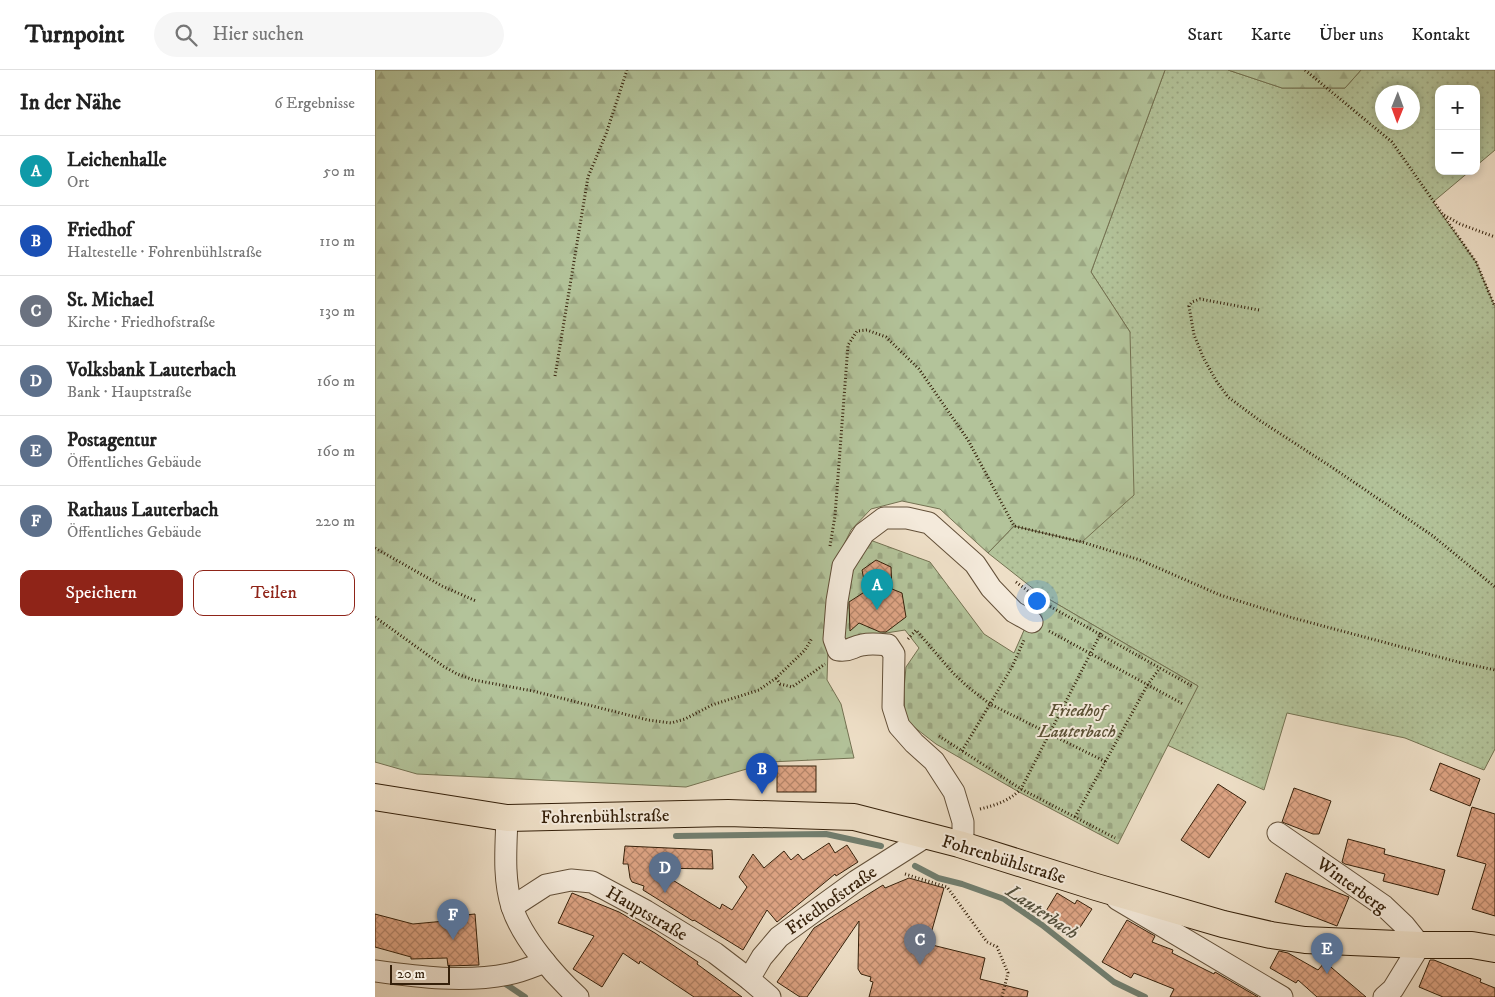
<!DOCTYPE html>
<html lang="de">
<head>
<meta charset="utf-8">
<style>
	body { margin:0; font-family:"IM FELL DW Pica",serif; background:#f6f6f6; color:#222 }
	.controls { position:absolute; right:15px; top:15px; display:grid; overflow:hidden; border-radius:10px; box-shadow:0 2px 8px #0003 }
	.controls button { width:45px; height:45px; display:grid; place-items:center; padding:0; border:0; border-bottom:1px solid #e0e0e0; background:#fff; color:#222; font:25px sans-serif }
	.compass { position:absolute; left:1000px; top:15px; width:45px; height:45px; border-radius:50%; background:#fff; box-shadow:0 2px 8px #0003; rotate:181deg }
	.scale { position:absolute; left:15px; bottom:12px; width:60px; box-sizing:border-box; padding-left:5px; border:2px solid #35200a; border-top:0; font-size:14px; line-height:18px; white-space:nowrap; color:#35200a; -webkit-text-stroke:4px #f4eadb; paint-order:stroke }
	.you { position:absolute; left:661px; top:530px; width:18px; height:18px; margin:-12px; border:4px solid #fff; border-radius:50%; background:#1a73e8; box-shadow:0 0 0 8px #1a73e833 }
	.badge { display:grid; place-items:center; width:32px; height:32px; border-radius:50%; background:#8f2418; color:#fff; font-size:16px; font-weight:700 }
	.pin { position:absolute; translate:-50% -41px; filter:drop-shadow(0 1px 2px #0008) }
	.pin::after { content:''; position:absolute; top:26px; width:18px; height:15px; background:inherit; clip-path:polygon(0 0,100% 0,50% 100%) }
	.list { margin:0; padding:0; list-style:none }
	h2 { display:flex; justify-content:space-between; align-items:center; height:65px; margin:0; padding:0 20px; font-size:21px }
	h2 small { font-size:16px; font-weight:400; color:#767676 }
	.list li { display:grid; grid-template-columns:32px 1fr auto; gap:15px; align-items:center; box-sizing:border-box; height:70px; padding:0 20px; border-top:1px solid #e0e0e0 }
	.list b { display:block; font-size:19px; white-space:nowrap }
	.list p { margin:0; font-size:16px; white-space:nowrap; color:#767676 }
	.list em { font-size:16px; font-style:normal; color:#767676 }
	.actions { display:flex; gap:10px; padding:15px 20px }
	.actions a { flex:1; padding:11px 0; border:1px solid #8f2418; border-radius:10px; text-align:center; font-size:18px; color:#8f2418 }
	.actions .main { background:#8f2418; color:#fff }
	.icon { flex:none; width:28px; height:28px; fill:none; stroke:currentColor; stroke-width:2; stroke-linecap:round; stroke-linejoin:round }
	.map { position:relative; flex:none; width:1120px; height:927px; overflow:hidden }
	header { display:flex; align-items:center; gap:30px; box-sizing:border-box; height:70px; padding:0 25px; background:#fff; border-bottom:1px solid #e0e0e0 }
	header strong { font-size:24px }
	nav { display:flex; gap:28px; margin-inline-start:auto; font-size:18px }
	.search { width:350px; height:45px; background:#f6f6f6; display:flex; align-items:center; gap:12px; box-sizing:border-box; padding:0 18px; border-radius:28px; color:#767676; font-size:19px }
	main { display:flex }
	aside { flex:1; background:#fff }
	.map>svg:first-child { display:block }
	.grass { fill:url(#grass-dots); stroke:#747252; fill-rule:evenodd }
	.forest { fill:url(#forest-firs); stroke:#747252 }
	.cemetery { fill:url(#cemetery-stones); stroke:#747252 }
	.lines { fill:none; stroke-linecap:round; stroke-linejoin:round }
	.stream { stroke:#717e6f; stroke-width:6 }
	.building { fill:url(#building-cross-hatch); stroke:#35200a }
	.minor-casing { stroke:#635039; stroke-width:23 }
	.major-casing { stroke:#35200a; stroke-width:28 }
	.path { stroke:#35200a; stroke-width:3; stroke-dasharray:1 2.5; stroke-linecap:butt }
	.minor { stroke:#f4eadb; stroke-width:21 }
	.major { stroke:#eedfc7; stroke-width:26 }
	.labels { text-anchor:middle; stroke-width:4; stroke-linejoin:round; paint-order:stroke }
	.park-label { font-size:18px; font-style:italic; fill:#5b5135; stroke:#f4eadb }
	.street-label { font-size:18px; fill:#35200a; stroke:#f4eadb }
	.water-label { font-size:19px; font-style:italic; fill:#534f3c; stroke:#f4eadb }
</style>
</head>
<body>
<header>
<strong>Turnpoint</strong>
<div class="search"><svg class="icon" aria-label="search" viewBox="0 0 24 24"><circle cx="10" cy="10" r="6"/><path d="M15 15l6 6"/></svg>Hier suchen</div>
<nav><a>Start</a><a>Karte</a><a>Über uns</a><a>Kontakt</a></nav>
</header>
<main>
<aside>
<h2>In der Nähe<small>6 Ergebnisse</small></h2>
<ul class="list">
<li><span class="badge" style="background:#0f9aa8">A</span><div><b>Leichenhalle</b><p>Ort</p></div><em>50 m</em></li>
<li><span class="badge" style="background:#1a4fb4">B</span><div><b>Friedhof</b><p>Haltestelle · Fohrenbühlstraße</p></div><em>110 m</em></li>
<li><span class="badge" style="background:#6b7280">C</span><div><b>St. Michael</b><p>Kirche · Friedhofstraße</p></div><em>130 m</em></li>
<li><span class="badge" style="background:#5c6f8a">D</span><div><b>Volksbank Lauterbach</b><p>Bank · Hauptstraße</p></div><em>160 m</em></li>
<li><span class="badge" style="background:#5c6f8a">E</span><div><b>Postagentur</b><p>Öffentliches Gebäude</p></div><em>160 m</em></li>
<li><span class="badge" style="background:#5c6f8a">F</span><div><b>Rathaus Lauterbach</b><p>Öffentliches Gebäude</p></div><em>220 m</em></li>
</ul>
<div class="actions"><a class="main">Speichern</a><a>Teilen</a></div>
</aside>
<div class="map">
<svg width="1120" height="927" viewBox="0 0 1120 927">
	<defs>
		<pattern id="grass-dots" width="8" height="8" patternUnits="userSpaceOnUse" patternTransform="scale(1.25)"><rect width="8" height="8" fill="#b3c39a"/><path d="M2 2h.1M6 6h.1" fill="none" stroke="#9ba783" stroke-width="1.8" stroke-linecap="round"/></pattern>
		<pattern id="forest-firs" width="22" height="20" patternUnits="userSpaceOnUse" patternTransform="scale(1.25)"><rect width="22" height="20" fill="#b3c39a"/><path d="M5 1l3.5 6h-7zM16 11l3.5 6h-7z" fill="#9ba783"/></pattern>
		<pattern id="cemetery-stones" width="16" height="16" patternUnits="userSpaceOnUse" patternTransform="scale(1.25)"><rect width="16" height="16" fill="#b3c39a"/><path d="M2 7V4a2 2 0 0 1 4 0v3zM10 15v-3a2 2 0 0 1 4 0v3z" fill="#9ba783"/></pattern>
		<pattern id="building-cross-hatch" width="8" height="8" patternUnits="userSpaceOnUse" patternTransform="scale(1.25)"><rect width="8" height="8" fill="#dea484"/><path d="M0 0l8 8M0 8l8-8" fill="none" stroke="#b5856a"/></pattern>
	</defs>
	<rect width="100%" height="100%" fill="#eedfc7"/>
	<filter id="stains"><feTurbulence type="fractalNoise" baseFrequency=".004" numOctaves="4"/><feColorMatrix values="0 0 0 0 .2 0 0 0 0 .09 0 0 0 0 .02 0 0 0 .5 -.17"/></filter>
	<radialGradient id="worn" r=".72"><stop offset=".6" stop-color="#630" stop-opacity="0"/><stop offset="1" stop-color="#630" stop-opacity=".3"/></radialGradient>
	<!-- grass -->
	<path class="grass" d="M790,0h63l54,18h63l16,-18h134v80l-19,16v-77h-37v82h31l-37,31 43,60 19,45v442l-11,21 -79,-32 -118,-25 -23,77 -97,-45 31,-59 -158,-92 -52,-41 26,-27 68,16 48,-210 -39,-60zM1008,22h30v30h-30z"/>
	<!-- forest -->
	<g class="forest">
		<polygon points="0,0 790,0 716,202 755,262 759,425 707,472 639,456 613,483 565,439 527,431 496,439 476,460 459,495 454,549 452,610 466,634 479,688 395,692 311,717 42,704 0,692"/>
		<polygon points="853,0 986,0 970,18 907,18"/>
	</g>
	<!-- cemetery -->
	<polygon class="cemetery" points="495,470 555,492 609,564 639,583 665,524 823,616 743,774 644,722 561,674 530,650 529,619 531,597 544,578 530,560 467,570 472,504"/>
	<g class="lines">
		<!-- stream -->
		<g class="stream">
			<polyline points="301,766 451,764 506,776"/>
			<polyline points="540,796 563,808 587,814 629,829 667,855 739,912 770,927"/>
			<polyline points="129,913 150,927"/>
		</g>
	</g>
	<!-- building -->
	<g class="building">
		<polygon points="501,490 516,497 517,519 527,523 531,547 511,562 505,562 484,553 475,561 474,532 491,521 487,500"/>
		<polygon points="1065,693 1105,709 1095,736 1055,720"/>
		<rect x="402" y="696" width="39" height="26"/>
		<polygon points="843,714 871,732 834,788 806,770"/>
		<polygon points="919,718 956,731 944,764 938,764 907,752"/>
		<polygon points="1097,737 1120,744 1120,846 1097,839 1111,794 1082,786"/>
		<polygon points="973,769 1010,779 1009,784 1070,800 1063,825 1008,811 1010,804 970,794 967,792"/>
		<polygon points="454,773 460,783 472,775 483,792 461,806 460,804 402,852 392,840 368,880 319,850 318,851 268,820 269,816 257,812 255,808 253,794 248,794 250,776 337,780 338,799 278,798 345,839 347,834 357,840 372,817 364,807 378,784 389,798 409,781 416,790 423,784 428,790"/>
		<polygon points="911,803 974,827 962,856 900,832"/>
		<polygon points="534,808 569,818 553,874 610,888 605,909 653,921 652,927 494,927 498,912 495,911 496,907 486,904 483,899 484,851 432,927 425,927 402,912 439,858 508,815 510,818"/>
		<polygon points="197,823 244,842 280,863 323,892 322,894 367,927 319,927 265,891 264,894 248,883 227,917 198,899 219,866 183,853"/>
		<polygon points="682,823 700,834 702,830 717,839 700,865 668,846"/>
		<polygon points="0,844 38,854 70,851 69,847 100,844 104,895 73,896 72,888 36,889 36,887 0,877"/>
		<polygon points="752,850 780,866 777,872 798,880 797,883 839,904 840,902 883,927 795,927 799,919 759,903 756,908 727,892"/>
		<polygon points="904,881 913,883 943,900 950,892 991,927 942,927 923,910 921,913 895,898"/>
		<polygon points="1055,890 1059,890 1106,909 1105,912 1120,918 1120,927 1068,927 1044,917"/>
	</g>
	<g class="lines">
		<!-- minor casing -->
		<g class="minor-casing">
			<g id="minor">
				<path d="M132,748c-1,29 -4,61 5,89 10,31 42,68 66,90"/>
				<polyline points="903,763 1009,836 1029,855 1045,875 1018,919 1009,927"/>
				<path d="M584,774l4,-11v-11l-9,-30 -20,-31 -20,-18 -15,-17 -6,-19 1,-53 -6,-9c-9,-1 -17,-2 -26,0 -11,2 -12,7 -24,5l-4,-11 3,-38 6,-35 21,-33 20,-15h23l22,5 46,41 16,24 23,24 18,10"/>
				<polyline points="742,829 907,927"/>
				<polyline points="137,837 171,815 196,810 217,812 271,841 340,883 374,909 395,927"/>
				<path d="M0,901c44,6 90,12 134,3 12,-2 25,-8 36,-12"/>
				<polyline points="374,909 387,887 404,867 481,811 552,766"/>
			</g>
		</g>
		<!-- major casing -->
		<g class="major-casing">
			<polyline id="major" points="0,727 132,748 353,743 479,747 584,774 721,817 848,854 896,865 930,870 1045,875 1097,875 1120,879"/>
		</g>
		<!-- path -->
		<g class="path">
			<polyline points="930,0 1017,72 1101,192 1120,237"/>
			<polyline points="1069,145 1085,154 1120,167"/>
			<polyline points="884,240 825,229 817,232 814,236 819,265 829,289 842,312 853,327 884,350 958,398 1058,466 1120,517"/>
			<polyline points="180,306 213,107 231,64 252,0"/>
			<polyline points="455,476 460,446 473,275 482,261 492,260 511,267 544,299 593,370 639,456 707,472 765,490 845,525 918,548 1083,592 1120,600"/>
			<polyline points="0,478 67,516 101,531"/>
			<polyline points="641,512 669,533 817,616"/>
			<polyline points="0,547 68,596 82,604 99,610 158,621 273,650 296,653 310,649 337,635 384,620 401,608 430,580 437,568"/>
			<polyline points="674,561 808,634"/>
			<polyline points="533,569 541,560 578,603 594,618 615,634 731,692"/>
			<polyline points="401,608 405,614 417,617 450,594"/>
			<polyline points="564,666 646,719 740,768"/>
			<polyline points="587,681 637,597 649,570"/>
			<path d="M605,739c16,-4 29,-8 41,-20l80,-156"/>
			<polyline points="700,747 773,614 785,598"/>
			<polyline points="530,804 572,817 612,872 622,877 633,903 627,927"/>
		</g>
		<!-- minor -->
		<use href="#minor" class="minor"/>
		<!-- major -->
		<use href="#major" class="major"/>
	</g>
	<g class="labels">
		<!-- park labels -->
		<g class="park-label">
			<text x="702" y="646">Friedhof<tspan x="702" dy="21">Lauterbach</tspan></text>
		</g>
		<!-- street labels -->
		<g class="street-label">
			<text transform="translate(230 746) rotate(-1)" y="6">Fohrenbühlstraße</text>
			<text transform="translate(629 789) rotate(17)" y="6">Fohrenbühlstraße</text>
			<text transform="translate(977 815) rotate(36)" y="6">Winterberg</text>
			<text transform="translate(456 830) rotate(-35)" y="6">Friedhofstraße</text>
			<text transform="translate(272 843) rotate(30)" y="6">Hauptstraße</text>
		</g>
		<!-- water labels -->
		<g class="water-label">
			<text transform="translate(668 841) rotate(34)" y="7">Lauterbach</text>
		</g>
	</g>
	<rect width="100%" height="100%" filter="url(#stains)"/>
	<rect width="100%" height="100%" fill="url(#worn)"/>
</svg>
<div class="controls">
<button>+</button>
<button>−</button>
</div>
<svg class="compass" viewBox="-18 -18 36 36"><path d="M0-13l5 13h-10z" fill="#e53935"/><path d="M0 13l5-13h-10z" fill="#767676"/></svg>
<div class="scale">20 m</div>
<div class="you"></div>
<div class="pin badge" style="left:502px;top:540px;background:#0f9aa8">A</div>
<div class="pin badge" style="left:387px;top:724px;background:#1a4fb4">B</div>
<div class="pin badge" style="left:545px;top:895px;background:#6b7280">C</div>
<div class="pin badge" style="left:290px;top:823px;background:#5c6f8a">D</div>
<div class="pin badge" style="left:952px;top:904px;background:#5c6f8a">E</div>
<div class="pin badge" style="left:78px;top:870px;background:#5c6f8a">F</div>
</div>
</main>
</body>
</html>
